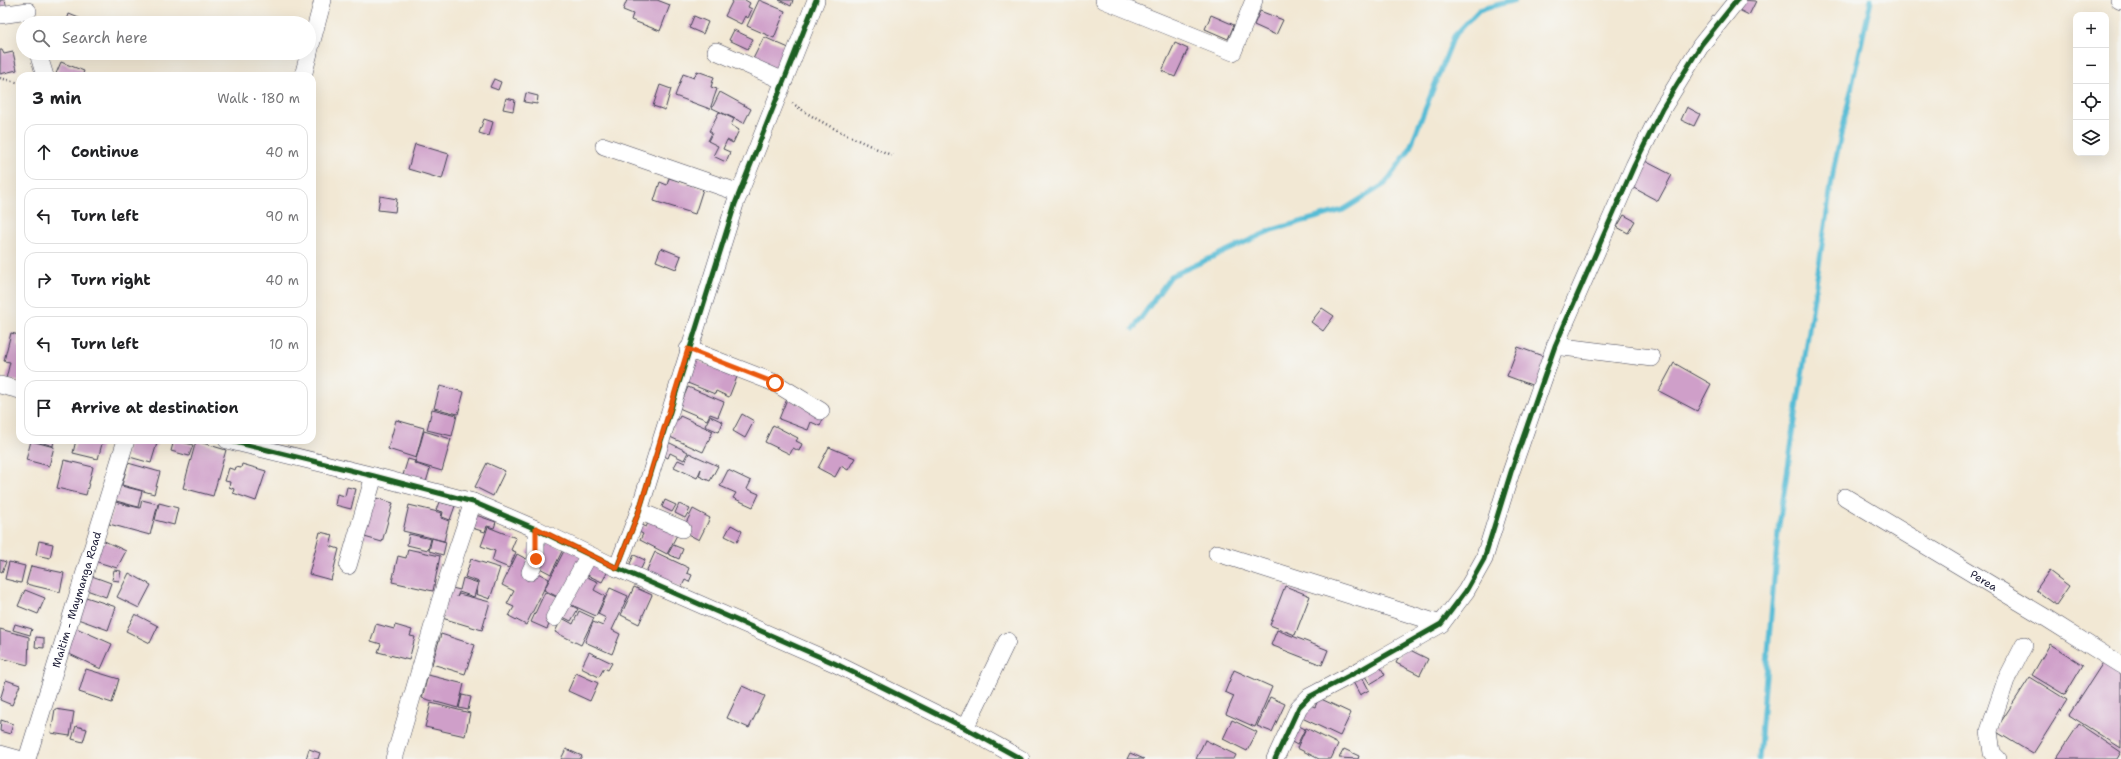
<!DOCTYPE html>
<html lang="en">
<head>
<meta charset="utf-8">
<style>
	body { margin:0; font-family:"Shantell Sans",sans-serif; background:#f2f2f2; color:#202124 }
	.controls { position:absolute; right:12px; top:12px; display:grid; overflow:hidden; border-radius:8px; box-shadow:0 4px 16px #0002 }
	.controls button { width:36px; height:36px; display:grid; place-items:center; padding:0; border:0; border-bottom:1px solid #e0e0e0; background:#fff; color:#202124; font:20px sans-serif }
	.stop { position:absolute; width:12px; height:12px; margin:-9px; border:3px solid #ea580c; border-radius:50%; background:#fff }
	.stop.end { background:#ea580c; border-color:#fff; box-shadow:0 1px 4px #0008 }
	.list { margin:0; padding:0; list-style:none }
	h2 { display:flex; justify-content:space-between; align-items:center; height:52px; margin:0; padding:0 16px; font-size:17px }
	h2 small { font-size:13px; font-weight:400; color:#757577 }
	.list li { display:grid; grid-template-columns:26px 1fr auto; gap:12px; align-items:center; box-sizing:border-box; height:56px; margin:0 8px 8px; padding:0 8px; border:1px solid #e0e0e0; border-radius:12px }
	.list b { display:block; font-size:15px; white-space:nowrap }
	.list em { font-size:13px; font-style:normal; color:#757577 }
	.icon { flex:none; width:22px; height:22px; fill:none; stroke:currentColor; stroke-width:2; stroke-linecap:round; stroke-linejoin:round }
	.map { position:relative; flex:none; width:2121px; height:759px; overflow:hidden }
	.search { position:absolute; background:#fff; box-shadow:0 4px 16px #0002; left:16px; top:16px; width:300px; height:44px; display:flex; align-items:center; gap:10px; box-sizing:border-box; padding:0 14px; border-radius:22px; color:#757577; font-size:15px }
	.panel { position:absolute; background:#fff; box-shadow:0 4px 16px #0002; left:16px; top:72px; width:300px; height:372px; border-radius:12px }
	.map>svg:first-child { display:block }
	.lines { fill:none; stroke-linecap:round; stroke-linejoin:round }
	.stream { stroke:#57bcd5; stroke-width:5 }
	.building { fill:#cf9fc9 }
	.minor-casing { stroke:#414052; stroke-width:18 }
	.path { stroke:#414052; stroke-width:2.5; stroke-dasharray:1 3; stroke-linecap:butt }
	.minor { stroke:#fff; stroke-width:17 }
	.cycleway-casing { stroke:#f6f6f2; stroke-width:8 }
	.cycleway { stroke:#1b5e20; stroke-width:5 }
	.route { stroke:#ea580c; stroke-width:5 }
	.labels { text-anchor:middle; stroke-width:4; stroke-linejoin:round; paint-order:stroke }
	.street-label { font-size:11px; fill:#22223b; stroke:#f6f6f2 }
</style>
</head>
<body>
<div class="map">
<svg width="2121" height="759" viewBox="0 0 2121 759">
	<rect width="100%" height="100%" fill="#f6f6f2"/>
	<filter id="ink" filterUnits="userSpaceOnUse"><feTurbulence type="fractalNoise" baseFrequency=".025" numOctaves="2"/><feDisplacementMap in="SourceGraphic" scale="8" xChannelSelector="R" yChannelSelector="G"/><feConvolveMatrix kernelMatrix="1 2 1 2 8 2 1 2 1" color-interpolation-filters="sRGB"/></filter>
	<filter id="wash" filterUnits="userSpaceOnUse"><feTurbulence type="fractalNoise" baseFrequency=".012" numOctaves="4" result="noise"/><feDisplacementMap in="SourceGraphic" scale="16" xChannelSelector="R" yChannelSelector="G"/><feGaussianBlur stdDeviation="0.9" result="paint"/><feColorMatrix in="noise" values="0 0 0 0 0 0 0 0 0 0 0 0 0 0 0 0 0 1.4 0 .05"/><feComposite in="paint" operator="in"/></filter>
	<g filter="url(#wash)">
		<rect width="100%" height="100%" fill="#f2e8d4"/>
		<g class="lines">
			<!-- stream -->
			<g class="stream">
				<polyline points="1133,329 1171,276 1272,230 1343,210 1385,184 1409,150 1454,36 1479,10 1515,0"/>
				<polyline points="1759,759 1778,532 1834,167 1871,0"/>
			</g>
		</g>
		<g id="blocks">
			<!-- building -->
			<g class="building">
				<polygon points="0,0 5,0 8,13 0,14"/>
				<polygon points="627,0 657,0 670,5 660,31 631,20 633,14 623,10"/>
				<polygon points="733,0 745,0 750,3 748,7 752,9 748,18 745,16 741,24 725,16"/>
				<polygon points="759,0 785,11 774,38 747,26"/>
				<polygon points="779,0 793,0 791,6"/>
				<polygon points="1741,0 1756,1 1749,15 1737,9"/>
				<polygon points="1260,11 1283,20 1276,35 1254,25"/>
				<polygon points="69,14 91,23 66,23"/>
				<polygon points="1211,15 1234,25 1228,39 1205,29"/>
				<polygon points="694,16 708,22 703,34 689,28"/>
				<polygon points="734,30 753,39 748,49 729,40"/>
				<polygon points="764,37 791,49 779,74 752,61"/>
				<polygon points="1175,43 1188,49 1175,77 1162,71"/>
				<polygon points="0,50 2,50 4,54 13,52 17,70 0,74"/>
				<polygon points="61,62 84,71 82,76 55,76"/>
				<polygon points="697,71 714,77 711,87 717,89 710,109 675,96 683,74 694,78"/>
				<polygon points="494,79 501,82 498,90 490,87"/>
				<polygon points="660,85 671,89 665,110 653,106"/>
				<polygon points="720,92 751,109 744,123 712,108"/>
				<polygon points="526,93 538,96 537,104 524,102"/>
				<polygon points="506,98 515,100 513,111 503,109"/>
				<polygon points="1687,107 1700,114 1694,126 1681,120"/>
				<polygon points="719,112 734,119 731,125 739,130 733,143 727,140 723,149 730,152 726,162 713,156 718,146 708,141 712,133 709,131"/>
				<polygon points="484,119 493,122 489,136 479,133"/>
				<polygon points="415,144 449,154 442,179 408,169"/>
				<polygon points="1645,161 1672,175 1658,201 1632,187"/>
				<polygon points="669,178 703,189 695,214 654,201 660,182 667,185"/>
				<polygon points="380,196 397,199 395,212 378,210"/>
				<polygon points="1624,215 1635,221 1628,233 1617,227"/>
				<polygon points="661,248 681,256 676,269 656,261"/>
				<polygon points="1322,308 1334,316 1323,331 1311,322"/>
				<polygon points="11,333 19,335 17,346 20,347 20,382 6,379 10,362 4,361"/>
				<polygon points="1518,347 1548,358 1537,387 1507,376"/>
				<polygon points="694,359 737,377 729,397 716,391 715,394 685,382"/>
				<polygon points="1674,363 1711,384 1697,411 1659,391"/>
				<polygon points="440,386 464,392 458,414 434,408"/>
				<polygon points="688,387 724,402 718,417 710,414 707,420 679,408"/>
				<polygon points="787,399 825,414 820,426 811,422 808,430 779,419"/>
				<polygon points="432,409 457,415 452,436 427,430"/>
				<polygon points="742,414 754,421 745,438 733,431"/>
				<polygon points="680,416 713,431 703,452 670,437 674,428 669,426 673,418 678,420"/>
				<polygon points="710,416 723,422 719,432 705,426"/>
				<polygon points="396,420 424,428 416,458 388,449"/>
				<polygon points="773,425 798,438 796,441 802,444 799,451 793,448 790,454 765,442"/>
				<polygon points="424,431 451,439 442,471 415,463"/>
				<polygon points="34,440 54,440 53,446"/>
				<polygon points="76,440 103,440 98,459 73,453"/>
				<polygon points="130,440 158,440 151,463 126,456"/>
				<polygon points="174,440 193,445 189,456 171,451"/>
				<polygon points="31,441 54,447 49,466 26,460"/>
				<polygon points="196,441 226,450 213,496 183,488"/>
				<polygon points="666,441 688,452 684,460 670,453 668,458 660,454"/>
				<polygon points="829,447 855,458 848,470 841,466 835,477 818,468"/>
				<polygon points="689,453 718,466 710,481 699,476 701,469 697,478 674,467 678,460 685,463"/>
				<polygon points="408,459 415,461 414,463 430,469 426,482 403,475"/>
				<polygon points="64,460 93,467 86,495 57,488"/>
				<polygon points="128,463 160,472 154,494 122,485"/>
				<polygon points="487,463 505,471 493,496 475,487"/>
				<polygon points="242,464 266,471 256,501 233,493 234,489 229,487 230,482 225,481 229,468 235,470 236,467 241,468"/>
				<polygon points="728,470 751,481 747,489 759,494 753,507 733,498 736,493 720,486"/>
				<polygon points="113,484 142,491 138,507 109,499"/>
				<polygon points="347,487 356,489 351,509 335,505 337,494 345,496"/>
				<polygon points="372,497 393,503 382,542 361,536"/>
				<polygon points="142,500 158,504 150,535 109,524 115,502 140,508"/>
				<polygon points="665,500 676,505 672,512 662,507"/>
				<polygon points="439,502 455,506 450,520 442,517 443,512 436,510"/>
				<polygon points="159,503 178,508 174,525 155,520"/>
				<polygon points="679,504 690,509 685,518 675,513"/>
				<polygon points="409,505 442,513 441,518 449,521 444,541 403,531"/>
				<polygon points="693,509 710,518 699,540 682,531"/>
				<polygon points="473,514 496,522 494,528 487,526 485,532 469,527"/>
				<polygon points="650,519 678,533 667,554 640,540 643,534 635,530 639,523 646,527"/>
				<polygon points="731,525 742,531 737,542 725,536"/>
				<polygon points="488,527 516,538 511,550 516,552 509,568 492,561 495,551 481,546"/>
				<polygon points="320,532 333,535 330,546 339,549 331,580 309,574"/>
				<polygon points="409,534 431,539 428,550 407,545"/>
				<polygon points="536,535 563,549 551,574 532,564 535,557 527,553"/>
				<polygon points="432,538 446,542 443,555 429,551"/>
				<polygon points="100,539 126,551 117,568 91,560"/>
				<polygon points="39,541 53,544 50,558 36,555"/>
				<polygon points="673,545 683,549 679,559 668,554"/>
				<polygon points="566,547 586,557 564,600 544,590"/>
				<polygon points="408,549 440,556 433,591 392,582 398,556 406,558"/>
				<polygon points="655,552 689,568 687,573 692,575 689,582 685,580 681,588 646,572"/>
				<polygon points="517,554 532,562 534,571 549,579 526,625 509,616 514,607 507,604 514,591 502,585"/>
				<polygon points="634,555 645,560 640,571 629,566"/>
				<polygon points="471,559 500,568 490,599 476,594 479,582 465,577"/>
				<polygon points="590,559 609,569 602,582 583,573"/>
				<polygon points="0,560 6,562 2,572 0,571"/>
				<polygon points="9,562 25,566 21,583 5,579"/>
				<polygon points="31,566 64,573 60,592 26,584"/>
				<polygon points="114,570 121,571 119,581 112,580"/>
				<polygon points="2049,571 2069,586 2056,605 2036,590"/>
				<polygon points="129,573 151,585 139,608 117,597"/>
				<polygon points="581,574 598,582 594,590 605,596 596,616 565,602"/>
				<polygon points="89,575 111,583 106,597 84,589"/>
				<polygon points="463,578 478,583 474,597 459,592 457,597 459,594 490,602 482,630 442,618 448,587 460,590"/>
				<polygon points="1285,586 1310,596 1295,635 1270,625"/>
				<polygon points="634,587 652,595 639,624 621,615"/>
				<polygon points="610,588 628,596 612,630 620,634 612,654 585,642 593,622 603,626 606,618 598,614"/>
				<polygon points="25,590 45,598 38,614 18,606"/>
				<polygon points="545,592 561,599 547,629 531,622"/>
				<polygon points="83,596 116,607 108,630 75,618"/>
				<polygon points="565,602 578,609 571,621 559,615"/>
				<polygon points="579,611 594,618 581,645 555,632 562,618 573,624"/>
				<polygon points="135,614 158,626 150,643 126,631"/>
				<polygon points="15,624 32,629 30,635 13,630"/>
				<polygon points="376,624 394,629 395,625 412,630 410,636 415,637 409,660 378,652 381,644 371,641"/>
				<polygon points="74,627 112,644 101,669 63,651"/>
				<polygon points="0,629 29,637 28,665 0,658"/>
				<polygon points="1277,630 1328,650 1322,665 1271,645"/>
				<polygon points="441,634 475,645 465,674 432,664"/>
				<polygon points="36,637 44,638 44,648 35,647"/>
				<polygon points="2050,644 2083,665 2065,695 2032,675"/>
				<polygon points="1404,647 1428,659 1420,675 1396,663"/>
				<polygon points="589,652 612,663 608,670 604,668 599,677 581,668"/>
				<polygon points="2104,661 2121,672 2121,748 2069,715"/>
				<polygon points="1378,663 1385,675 1370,684 1363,673"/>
				<polygon points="86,669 119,679 112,703 79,692"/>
				<polygon points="1234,670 1272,687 1255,727 1226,714 1234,696 1225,692"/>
				<polygon points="576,673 598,683 590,701 568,691"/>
				<polygon points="428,675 464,684 458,708 422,698"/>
				<polygon points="1361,675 1369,690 1360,695 1352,680"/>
				<polygon points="2030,677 2067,700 2033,754 1995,731"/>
				<polygon points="6,680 20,685 12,705 0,700"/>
				<polygon points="742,686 765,696 749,728 727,718"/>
				<polygon points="462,695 471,697 468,710 459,708"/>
				<polygon points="1270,697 1285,704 1272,732 1257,726"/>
				<polygon points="1319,698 1351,713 1340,736 1302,718 1308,704 1315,707"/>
				<polygon points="431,703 470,713 465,736 425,727"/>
				<polygon points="55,709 74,712 70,736 51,733"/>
				<polygon points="1,720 13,724 10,734 0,731"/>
				<polygon points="1232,720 1257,732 1247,751 1223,739"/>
				<polygon points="2079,724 2121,752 2117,759 2056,759"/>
				<polygon points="1297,725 1305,729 1297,745 1290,741"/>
				<polygon points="76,726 87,729 83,742 72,739"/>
				<polygon points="1306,728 1338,744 1331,759 1319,759 1297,748"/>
				<polygon points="1205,740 1236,755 1234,759 1196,759"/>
				<polygon points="309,749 320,753 318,759 306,759"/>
				<polygon points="566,749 582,756 580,759 561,759"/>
				<polygon points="1344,749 1359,756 1358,759 1339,758"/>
				<polygon points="1130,753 1144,759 1127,759"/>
			</g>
		</g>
	</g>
	<g filter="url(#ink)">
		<use href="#blocks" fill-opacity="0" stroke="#414052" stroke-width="1"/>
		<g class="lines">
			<!-- minor casing -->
			<g class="minor-casing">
				<g id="minor">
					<polyline points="1104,0 1233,52 1254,0"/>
					<polyline points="2119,0 2121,1"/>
					<polyline points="0,15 28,11"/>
					<polyline points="716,51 784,81"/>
					<polyline points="309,52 323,0"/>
					<polyline points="38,53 45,76"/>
					<polyline points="303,76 309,53"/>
					<polyline points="604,146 740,193"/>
					<polyline points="1555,346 1652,358"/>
					<polyline points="688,349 775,383 821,411"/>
					<polyline points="0,385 20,390"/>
					<polyline points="227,440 374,476 473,502 536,529 617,568 834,663 965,728 1021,759"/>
					<path id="s1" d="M1845,497l198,119 78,49"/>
					<polyline points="639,511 682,529"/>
					<polyline points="1217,553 1441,624"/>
					<polyline points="348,566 374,476"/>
					<polyline points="617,568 639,511 735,204 816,0"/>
					<polyline points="530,572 536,559 536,529"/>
					<polyline points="554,618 589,555"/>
					<polyline points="965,728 1007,641"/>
					<polyline points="0,754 18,759"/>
					<path id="s2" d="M27,759l99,-319"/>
					<polyline points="394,759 441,598 473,502"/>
					<polyline points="1275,759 1299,707 1309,697 1362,669 1441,624 1466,591 1484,559 1511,472 1555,346 1634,166 1662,109 1701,45 1737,0"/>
					<polyline points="1998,759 1992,753 1989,731 2006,680 2024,645"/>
				</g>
			</g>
			<!-- path -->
			<g class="path">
				<polyline points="0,78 20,83"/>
				<path d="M792,103c32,23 66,37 101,53"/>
			</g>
			<!-- minor -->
			<use href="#minor" class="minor"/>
			<!-- cycleway casing -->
			<g class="cycleway-casing">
				<g id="cycleway">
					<polyline points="227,440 374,476 473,502 536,529 617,568 834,663 965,728 1021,759"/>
					<polyline points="617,568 639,511 735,204 816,0"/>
					<polyline points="1275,759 1299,707 1309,697 1362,669 1441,624 1466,591 1484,559 1511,472 1555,346 1634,166 1662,109 1701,45 1737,0"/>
				</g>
			</g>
			<!-- cycleway -->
			<use href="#cycleway" class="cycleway"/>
		</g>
	</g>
	<g class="lines" filter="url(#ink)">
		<!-- route -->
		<polyline class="route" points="536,559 536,528 617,568 639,511 688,349 775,383"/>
	</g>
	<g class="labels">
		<!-- street labels -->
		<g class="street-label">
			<text dy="4" stroke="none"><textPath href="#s1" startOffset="162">Perea</textPath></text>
			<text dy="4" stroke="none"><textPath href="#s2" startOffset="167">Maitim - Maymanga Road</textPath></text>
		</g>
	</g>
</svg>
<div class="controls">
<button>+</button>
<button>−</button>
<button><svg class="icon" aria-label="locate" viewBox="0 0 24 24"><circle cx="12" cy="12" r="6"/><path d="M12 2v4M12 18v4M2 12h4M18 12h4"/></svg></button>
<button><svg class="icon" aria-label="layers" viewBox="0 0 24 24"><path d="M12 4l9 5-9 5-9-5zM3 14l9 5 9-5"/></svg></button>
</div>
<div class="stop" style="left:775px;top:383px"></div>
<div class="stop end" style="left:536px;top:559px"></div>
<div class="search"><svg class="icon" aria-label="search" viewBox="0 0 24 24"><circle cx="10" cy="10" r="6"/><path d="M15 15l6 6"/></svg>Search here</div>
<section class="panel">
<h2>3 min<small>Walk · 180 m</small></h2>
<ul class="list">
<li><svg class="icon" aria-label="ahead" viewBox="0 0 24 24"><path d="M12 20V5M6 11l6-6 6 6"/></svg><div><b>Continue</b></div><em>40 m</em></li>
<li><svg class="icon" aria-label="left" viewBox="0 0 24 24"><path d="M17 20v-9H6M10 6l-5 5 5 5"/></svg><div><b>Turn left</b></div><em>90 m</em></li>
<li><svg class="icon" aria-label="right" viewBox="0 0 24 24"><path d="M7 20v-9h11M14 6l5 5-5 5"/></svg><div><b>Turn right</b></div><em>40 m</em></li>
<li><svg class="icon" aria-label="left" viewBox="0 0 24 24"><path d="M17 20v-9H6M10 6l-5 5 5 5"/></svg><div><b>Turn left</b></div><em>10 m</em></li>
<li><svg class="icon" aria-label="arrive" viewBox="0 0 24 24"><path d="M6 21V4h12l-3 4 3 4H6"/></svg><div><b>Arrive at destination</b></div></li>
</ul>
</section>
</div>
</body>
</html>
